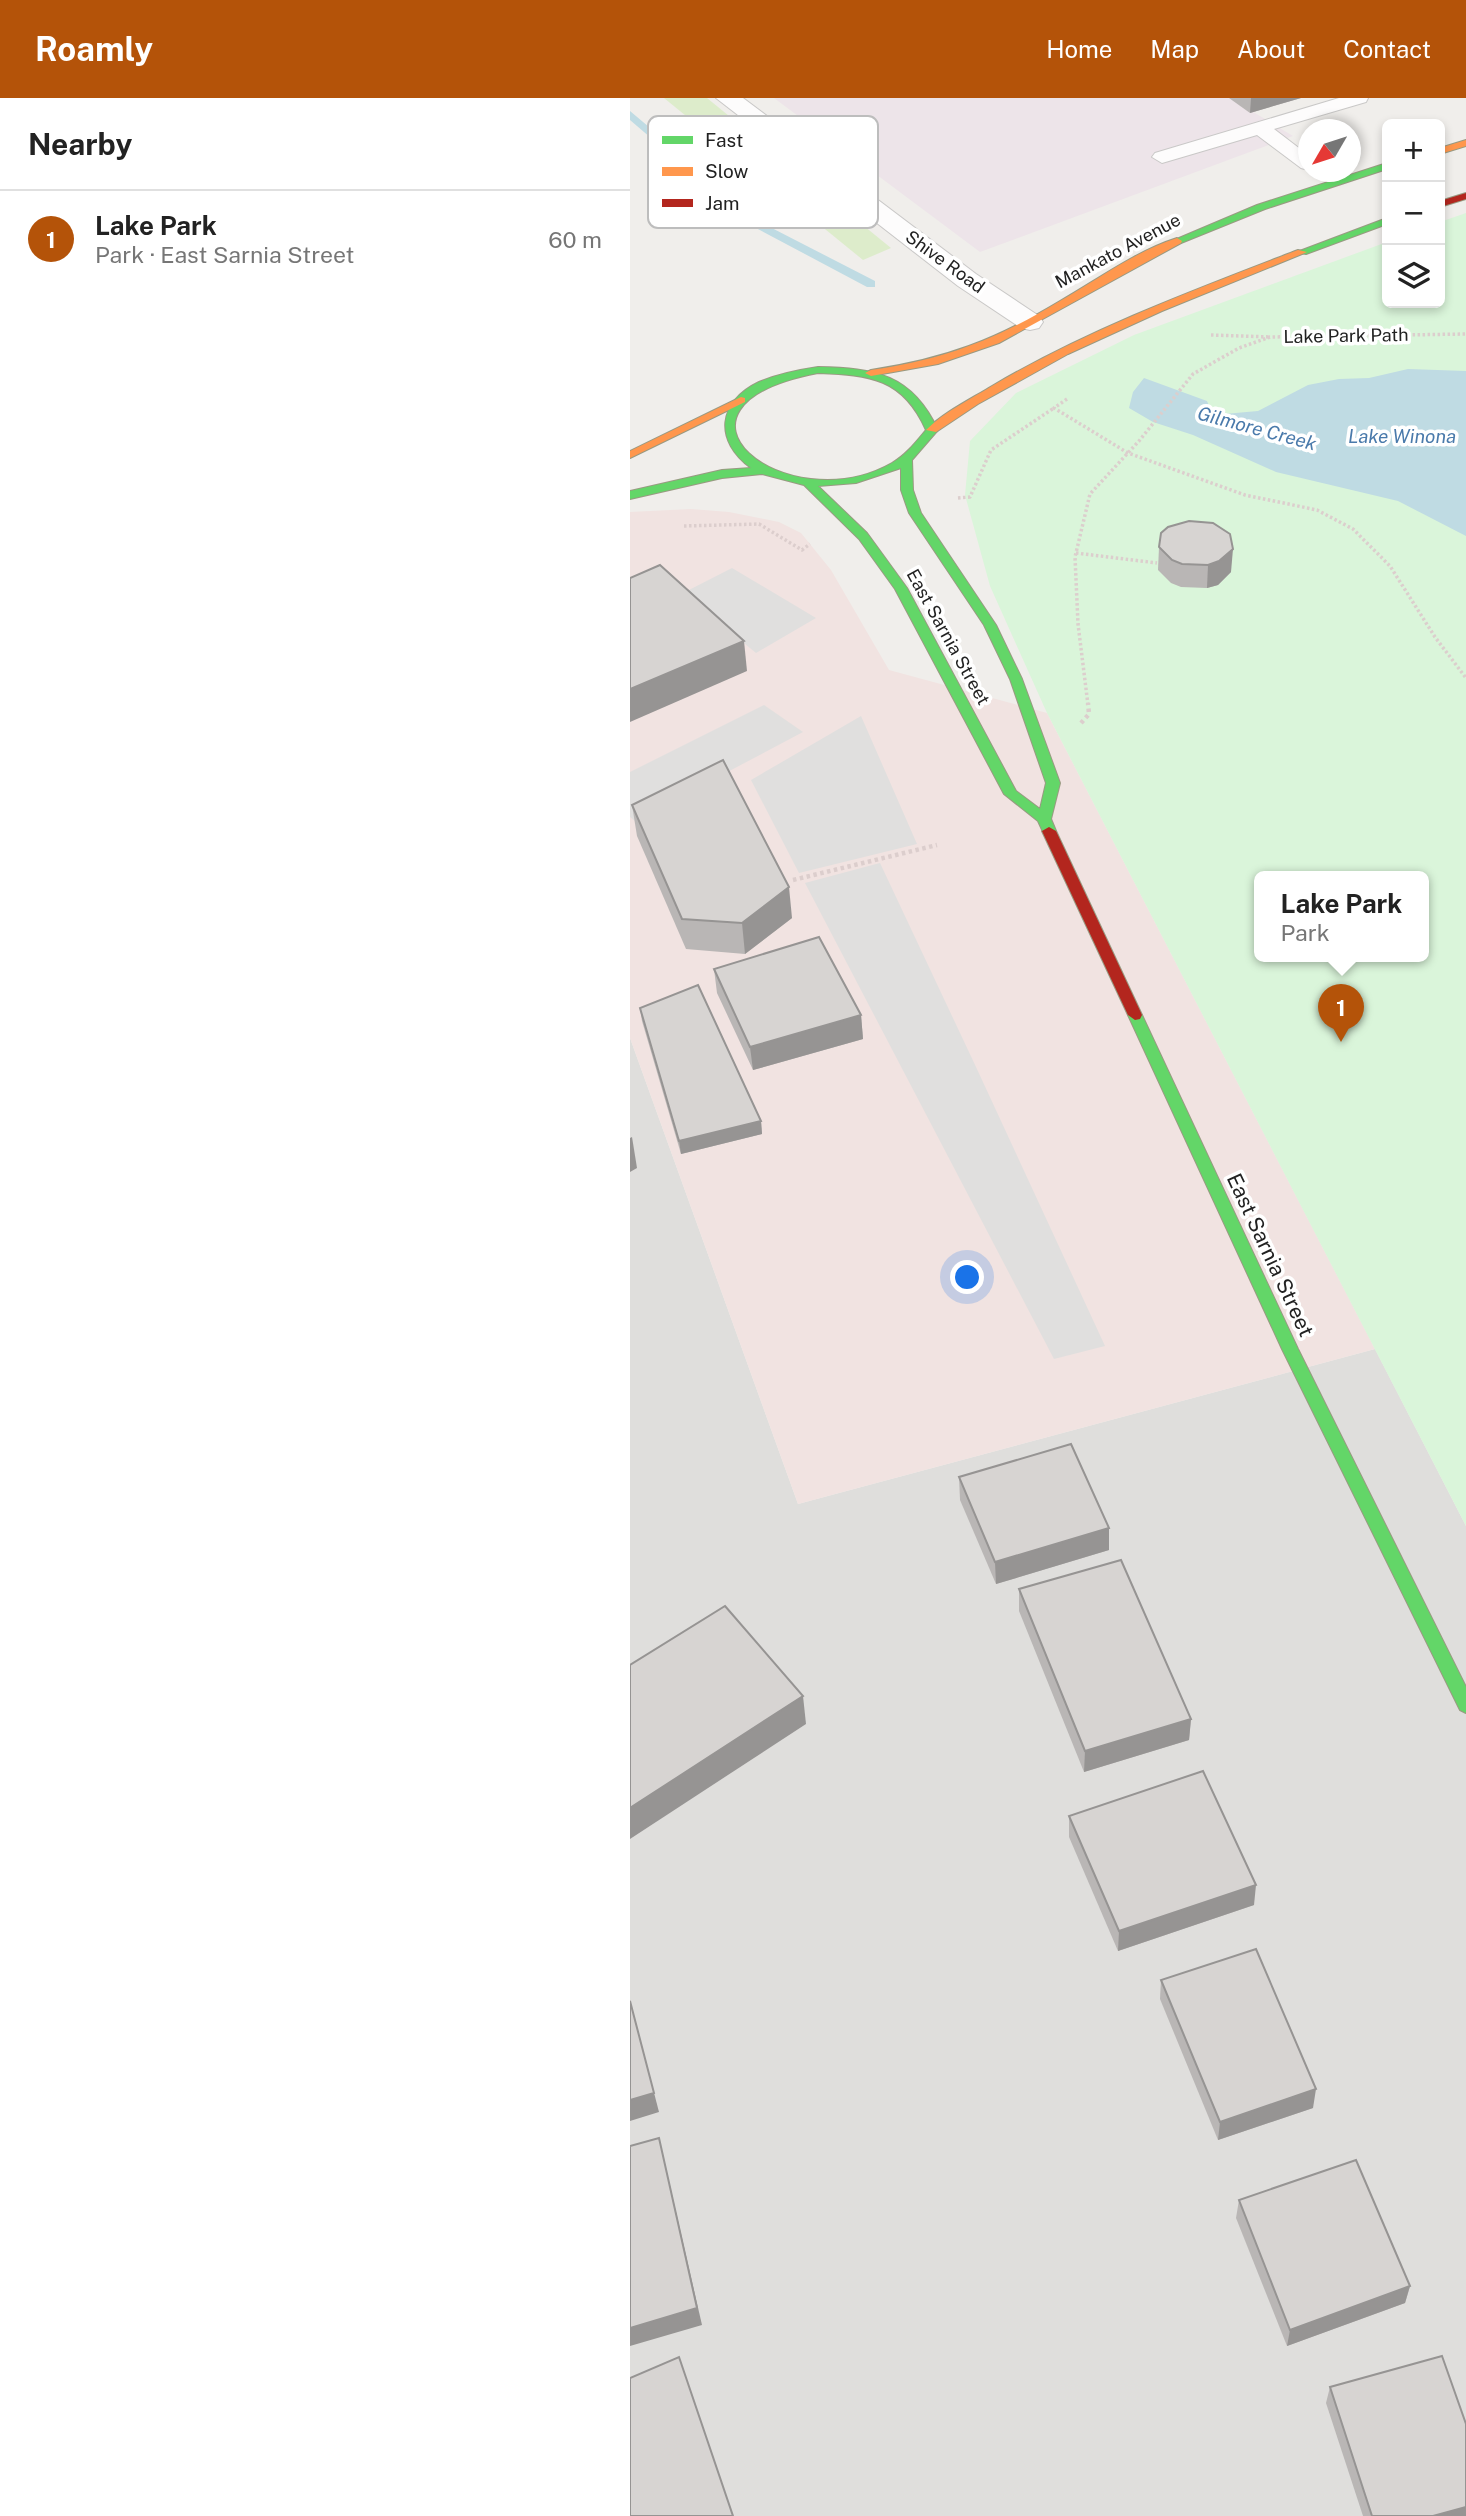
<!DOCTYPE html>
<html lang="en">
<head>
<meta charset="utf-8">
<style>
	body { margin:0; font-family:"Public Sans",sans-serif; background:#f2f2f2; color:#222 }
	.controls { position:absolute; right:21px; top:21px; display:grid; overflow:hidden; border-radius:10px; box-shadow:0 4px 10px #0003 }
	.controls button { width:63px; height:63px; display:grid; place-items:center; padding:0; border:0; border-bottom:2px solid #e0e0e0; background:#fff; color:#222; font:35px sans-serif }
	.compass { position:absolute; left:668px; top:21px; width:63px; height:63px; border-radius:50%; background:#fff; box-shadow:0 4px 10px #0003; rotate:231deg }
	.you { position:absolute; left:338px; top:1180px; width:24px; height:24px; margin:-18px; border:5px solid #fff; border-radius:50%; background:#1a73e8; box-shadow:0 0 0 10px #1a73e833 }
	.badge { display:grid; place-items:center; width:46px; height:46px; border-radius:50%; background:#b45309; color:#fff; font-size:23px; font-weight:700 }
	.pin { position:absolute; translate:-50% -58px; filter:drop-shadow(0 2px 4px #0008) }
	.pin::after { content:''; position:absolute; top:37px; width:24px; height:21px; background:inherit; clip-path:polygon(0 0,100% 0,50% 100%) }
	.popup { position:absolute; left:624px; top:773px; width:175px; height:91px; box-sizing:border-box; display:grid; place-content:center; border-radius:10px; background:#fff; filter:drop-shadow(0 2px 5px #0005); font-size:23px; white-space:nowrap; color:#767676 }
	.popup b { font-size:26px; color:#222 }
	.popup::after { content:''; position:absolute; left:50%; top:100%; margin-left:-14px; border:14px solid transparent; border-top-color:#fff }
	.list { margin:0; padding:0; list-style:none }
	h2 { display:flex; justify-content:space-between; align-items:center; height:91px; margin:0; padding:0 28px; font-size:30px }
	h2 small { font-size:23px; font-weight:400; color:#767676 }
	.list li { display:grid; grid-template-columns:46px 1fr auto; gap:21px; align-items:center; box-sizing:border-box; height:98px; padding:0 28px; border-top:2px solid #e0e0e0 }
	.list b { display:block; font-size:26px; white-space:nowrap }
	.list p { margin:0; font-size:23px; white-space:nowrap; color:#767676 }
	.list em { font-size:23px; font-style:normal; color:#767676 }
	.icon { flex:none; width:38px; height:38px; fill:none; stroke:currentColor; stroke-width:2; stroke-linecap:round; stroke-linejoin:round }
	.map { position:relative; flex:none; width:836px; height:2418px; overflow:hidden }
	header { display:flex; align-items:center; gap:42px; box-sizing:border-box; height:98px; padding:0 35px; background:#b45309; color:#fff }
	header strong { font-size:33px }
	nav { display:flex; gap:38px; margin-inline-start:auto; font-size:24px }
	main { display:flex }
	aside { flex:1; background:#fff }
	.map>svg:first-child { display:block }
	.residential { fill:#dfdedc }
	.commercial { fill:#f1e3e1 }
	.industrial { fill:#ede4e9 }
	.grass { fill:#ddeccb }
	.park { fill:#daf5da; fill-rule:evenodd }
	.parking { fill:#e0dfde }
	.water { fill:#bfdbe3 }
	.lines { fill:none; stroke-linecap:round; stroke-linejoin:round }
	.stream { fill:#bfdbe3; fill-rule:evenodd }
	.lane-casing { stroke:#c9c8c7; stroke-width:2 }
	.street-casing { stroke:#c9c8c7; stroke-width:2 }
	.fast-casing { stroke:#999a82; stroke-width:2 }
	.slow-casing { stroke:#999a82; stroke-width:2 }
	.jam-casing { stroke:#999a82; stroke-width:2 }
	.path-far1 { stroke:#dccecd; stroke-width:3.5; stroke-dasharray:2.5 2.5; stroke-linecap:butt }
	.path { stroke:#dccecd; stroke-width:4.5; stroke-dasharray:3.5 3.5; stroke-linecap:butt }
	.lane { fill:#fdfcfc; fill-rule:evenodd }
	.street { fill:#fdfcfc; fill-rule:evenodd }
	.fast { fill:#63d668; fill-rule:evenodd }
	.slow { fill:#ff974d; fill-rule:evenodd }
	.jam { fill:#b3261e; fill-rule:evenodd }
	.wall { fill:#b9b6b5 }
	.shaded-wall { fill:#969493 }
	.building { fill:#d7d4d2; stroke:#969493; stroke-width:2 }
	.labels { text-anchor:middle; stroke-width:7; stroke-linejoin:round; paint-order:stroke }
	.far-street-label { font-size:18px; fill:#222; stroke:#fff }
	.far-water-label { font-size:19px; font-style:italic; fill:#4a7aab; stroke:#fff }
	.street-label { font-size:21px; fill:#222; stroke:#fff }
	.key { fill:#fff; stroke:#bdbdbd; stroke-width:2 }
	.key-label { font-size:19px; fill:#222 }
</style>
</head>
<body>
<header>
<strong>Roamly</strong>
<nav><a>Home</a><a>Map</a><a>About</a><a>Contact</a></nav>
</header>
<main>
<aside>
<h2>Nearby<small></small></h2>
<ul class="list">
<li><span class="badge">1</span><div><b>Lake Park</b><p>Park · East Sarnia Street</p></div><em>60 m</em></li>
</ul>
</aside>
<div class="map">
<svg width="836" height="2418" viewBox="0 0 836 2418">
	<rect width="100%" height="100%" fill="#f0eeeb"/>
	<!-- residential -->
	<polygon class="residential" points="0,940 168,1406 745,1251 836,1428 836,2418 0,2418"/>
	<!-- commercial -->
	<polygon class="commercial" points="61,411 99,414 149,424 171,435 201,472 259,572 417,615 745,1251 168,1406 0,940 0,414"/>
	<!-- industrial -->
	<polygon class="industrial" points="144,0 600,0 663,38 350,154"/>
	<!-- grass -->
	<polygon class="grass" points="34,0 77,0 261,150 233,162"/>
	<!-- park -->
	<path class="park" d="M836,115v1313l-419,-813 -57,-127 -25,-91 5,-54 46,-48 118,-58 253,-93v61h53v-81zM629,778h164v80h-164z"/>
	<!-- parking -->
	<g class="parking">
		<polygon points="102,470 186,520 126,555 53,495"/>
		<polygon points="134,607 173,634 5,723 0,719 0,674"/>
		<polygon points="231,618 287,746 169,775 121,682"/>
		<polygon points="250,765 346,969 475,1248 424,1261 175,785"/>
	</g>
	<!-- water -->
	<polygon class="water" points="778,271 836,273 836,438 768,403 646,374 563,337 523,324 499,310 503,294 514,280 577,303 583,317 628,313 678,287 709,281 739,280"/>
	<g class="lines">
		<!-- stream -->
		<polygon class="stream" points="0,13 134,126 245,183 245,189 237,189 126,130 0,22"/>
		<!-- lane casing -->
		<g class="lane-casing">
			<polygon id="lane" points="709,0 738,0 736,4 644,31 678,57 678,72 671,70 627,37 532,65 522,59 525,55"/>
		</g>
		<!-- street casing -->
		<g class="street-casing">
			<polygon id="street" points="86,0 113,0 346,176 409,218 413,224 409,230 400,232 391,230 328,188"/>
		</g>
		<!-- fast casing -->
		<g class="fast-casing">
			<g id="fast">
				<polygon points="757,65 757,71 635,111 551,145 542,143 627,107"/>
				<polygon points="757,120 757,126 676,156 667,154"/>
				<path d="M188,269c57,1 94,7 120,63l-26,30 1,30 8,23 75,112 26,54 38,104 -9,36 5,12 -2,3h-10l-6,-13 -34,-27 -109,-205 -36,-50 -55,-54 -42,-11 -40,4 -92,21v-8l92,-21 29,-2c-37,-27 -34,-66 8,-86 19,-8 39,-12 59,-15zM188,275c52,2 85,5 108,57 -10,12 -20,25 -34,33 -106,60 -251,-56 -74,-90zM271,370v22l8,23 75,112 26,54 36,104 -6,26 -24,-18 -109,-203 -40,-55 -49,-47 38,-3z"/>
				<polygon points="505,912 512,917 668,1251 836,1589 836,1615 830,1612 652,1251 498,917"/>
			</g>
		</g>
		<!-- slow casing -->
		<g class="slow-casing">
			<g id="slow">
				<polygon points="836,42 836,48 810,56 810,50"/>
				<path d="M547,140l5,3 -1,2 -182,100 -61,21 -67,12 -6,-3 6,-3c74,-11 124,-30 189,-69 37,-21 76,-50 117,-63z"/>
				<path d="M668,152l9,2 -145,59 -94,43 -90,50 -42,28 -10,-2c18,-18 45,-31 66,-44 97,-57 202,-96 306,-136z"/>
				<polygon points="111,299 115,300 115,304 0,360 0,353"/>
			</g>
		</g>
		<!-- jam casing -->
		<g class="jam-casing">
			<g id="jam">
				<polygon points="836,95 836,101 810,109 810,103"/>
				<polygon points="419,729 426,733 512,917 510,921 505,922 498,917 412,733"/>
			</g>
		</g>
		<!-- path-far1 -->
		<g class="path-far1">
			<polyline points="581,237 640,239"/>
			<polyline points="437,301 424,310 498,355 615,397 687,412 723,431 760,468 805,539 836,580"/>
			<polyline points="328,400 340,399 361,352 424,310"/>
			<polyline points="54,428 129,426 172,452 180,446"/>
			<polyline points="446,455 527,465"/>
			<polyline points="458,607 448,526 445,459 460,396 509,343 563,276 609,250 640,239 836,236"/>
		</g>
		<!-- path -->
		<g class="path">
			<polyline points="451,625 459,616 458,605"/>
			<polyline points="163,782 307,747"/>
		</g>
		<!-- lane -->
		<use href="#lane" class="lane"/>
		<!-- street -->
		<use href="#street" class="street"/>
		<!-- fast -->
		<use href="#fast" class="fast"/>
		<!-- slow -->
		<use href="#slow" class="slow"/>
		<!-- jam -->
		<use href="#jam" class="jam"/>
	</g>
	<!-- wall -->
	<g class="wall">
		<polygon points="599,0 671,0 620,15"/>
		<polygon points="529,449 601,474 588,487 577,490 551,489 541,485 528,472"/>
		<polygon points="2,707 162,820 115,856 56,851 7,738"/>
		<polygon points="84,871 231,917 233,941 123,972 87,895"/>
		<polygon points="10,910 131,1023 132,1036 51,1056 12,923"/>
		<polygon points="329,1379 479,1430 479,1452 366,1486 330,1402"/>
		<polygon points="389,1491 561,1621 559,1642 454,1674 389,1513"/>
		<polygon points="439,1718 624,1807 488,1853 439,1739"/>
		<polygon points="531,1882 683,2010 588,2042 530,1901"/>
		<polygon points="609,2102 780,2188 775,2205 657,2248 606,2120"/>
		<polygon points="700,2289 836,2418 733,2418 696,2305"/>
	</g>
	<!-- shaded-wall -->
	<g class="shaded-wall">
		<polygon points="621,0 671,0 620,15"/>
		<polygon points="603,451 601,474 588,487 577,490 578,467"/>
		<polygon points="114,543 117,573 0,624 0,591"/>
		<polygon points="159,789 162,820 115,856 112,825"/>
		<polygon points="231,917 233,941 123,972 120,949"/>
		<polygon points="131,1023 132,1036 51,1056 49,1043"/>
		<polygon points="2,1039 7,1070 0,1074 0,1040"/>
		<polygon points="479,1430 479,1452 366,1486 365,1464"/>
		<polygon points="173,1598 176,1626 0,1741 0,1710"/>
		<polygon points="561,1621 559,1642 454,1674 455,1653"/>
		<polygon points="626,1787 624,1807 488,1853 489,1833"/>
		<polygon points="0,1902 29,2014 0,2023"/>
		<polygon points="686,1991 683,2010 588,2042 590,2024"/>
		<polygon points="29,2040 72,2227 0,2248 0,2230"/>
		<polygon points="780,2188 775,2205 657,2248 660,2232"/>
		<polygon points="836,2409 836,2418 803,2418"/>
	</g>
	<!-- building -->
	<g class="building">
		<polygon points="559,423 583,425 600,436 603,451 589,463 578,467 552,466 542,462 529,449 531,435 538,429"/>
		<polygon points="30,467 114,543 0,591 0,480"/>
		<polygon points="93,662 159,789 112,825 52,821 2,707"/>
		<polygon points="189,839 231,917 120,949 84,871"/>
		<polygon points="68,887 131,1023 49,1043 10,910"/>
		<polygon points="441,1346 479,1430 365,1464 329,1379"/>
		<polygon points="491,1462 561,1621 455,1653 389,1491"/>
		<polygon points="95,1508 173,1598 0,1710 0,1567"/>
		<polygon points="573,1673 626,1787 489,1833 439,1718"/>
		<polygon points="626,1851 686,1991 590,2024 531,1882"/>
		<polygon points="0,1903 24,1995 0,2002"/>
		<polygon points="29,2040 67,2210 0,2230 0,2048"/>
		<polygon points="726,2062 780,2188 660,2232 609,2102"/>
		<polygon points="812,2258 836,2326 836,2409 803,2418 742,2418 700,2289"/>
		<polygon points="49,2259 103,2418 0,2418 0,2280"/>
	</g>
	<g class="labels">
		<!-- far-street labels -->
		<g class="far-street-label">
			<text transform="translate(488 153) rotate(-28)" y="6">Mankato Avenue</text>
			<text transform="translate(315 164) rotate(36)" y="6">Shive Road</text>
			<text transform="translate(716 238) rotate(-1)" y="6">Lake Park Path</text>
			<text transform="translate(318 539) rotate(61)" y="6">East Sarnia Street</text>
		</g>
		<!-- far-water labels -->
		<g class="far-water-label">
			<text transform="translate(627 330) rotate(15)" y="7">Gilmore Creek</text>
			<text x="772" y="345">Lake Winona</text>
		</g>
		<!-- street labels -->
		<g class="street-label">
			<text transform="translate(640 1157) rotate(65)" y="7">East Sarnia Street</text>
		</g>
	</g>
	<!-- legend -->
	<rect x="18" y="18" width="230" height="112" rx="10" class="key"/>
	<rect x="32" y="38" width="31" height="8" fill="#63d668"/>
	<rect x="32" y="69" width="31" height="9" fill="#ff974d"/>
	<rect x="32" y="101" width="31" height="8" fill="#b3261e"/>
	<g class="key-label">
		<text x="75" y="49">Fast</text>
		<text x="75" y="80">Slow</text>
		<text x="75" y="112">Jam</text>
	</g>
</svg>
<div class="controls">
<button>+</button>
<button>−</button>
<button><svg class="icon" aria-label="layers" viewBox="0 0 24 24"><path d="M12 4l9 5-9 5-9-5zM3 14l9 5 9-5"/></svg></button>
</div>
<svg class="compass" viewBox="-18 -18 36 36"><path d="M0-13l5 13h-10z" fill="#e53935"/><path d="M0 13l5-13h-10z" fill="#767676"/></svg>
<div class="you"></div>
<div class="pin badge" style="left:711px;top:944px">1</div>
<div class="popup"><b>Lake Park</b>Park</div>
</div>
</main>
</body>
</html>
